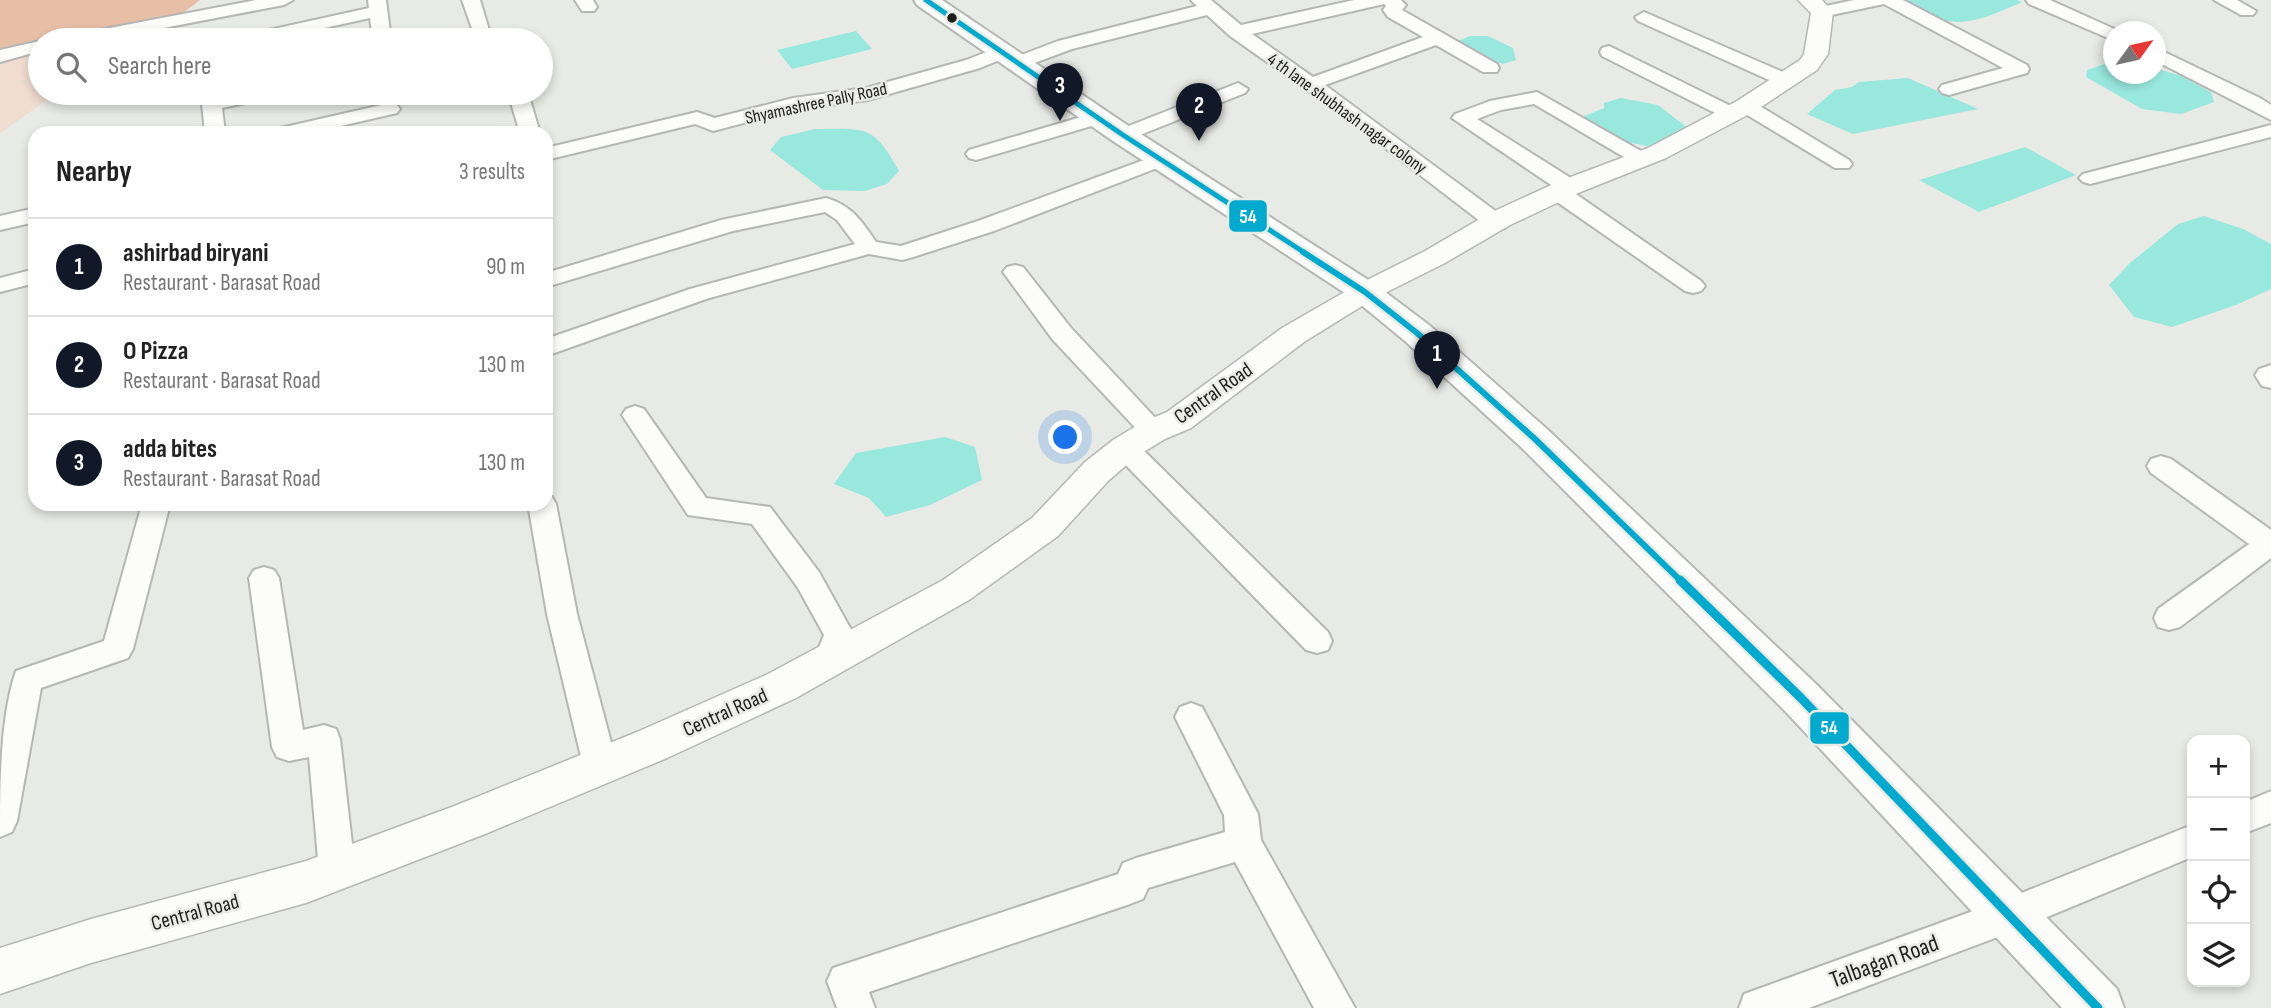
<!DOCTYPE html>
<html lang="en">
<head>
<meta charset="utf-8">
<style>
	body { margin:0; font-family:"Sofia Sans Condensed",sans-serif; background:#f6f6f6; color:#222 }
	.controls { position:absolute; right:21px; bottom:21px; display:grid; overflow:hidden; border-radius:14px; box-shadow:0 4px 10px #0003 }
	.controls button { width:63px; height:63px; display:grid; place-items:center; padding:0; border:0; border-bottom:2px solid #e0e0e0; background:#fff; color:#222; font:35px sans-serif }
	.compass { position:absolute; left:2103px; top:21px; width:63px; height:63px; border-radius:50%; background:#fff; box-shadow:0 4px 10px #0003; rotate:57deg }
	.you { position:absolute; left:1066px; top:438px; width:24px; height:24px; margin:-18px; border:5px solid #fff; border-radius:50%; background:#1a73e8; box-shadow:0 0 0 10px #1a73e833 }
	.badge { display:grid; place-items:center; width:46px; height:46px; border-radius:50%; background:#111827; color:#fff; font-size:23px; font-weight:700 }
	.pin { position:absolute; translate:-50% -58px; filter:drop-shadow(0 2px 4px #0008) }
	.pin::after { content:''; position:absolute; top:37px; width:24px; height:21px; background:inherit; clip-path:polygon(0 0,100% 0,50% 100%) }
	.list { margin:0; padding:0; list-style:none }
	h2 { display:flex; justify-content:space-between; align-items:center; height:91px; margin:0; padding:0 28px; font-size:30px }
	h2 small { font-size:23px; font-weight:400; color:#767676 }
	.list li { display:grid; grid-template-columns:46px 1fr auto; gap:21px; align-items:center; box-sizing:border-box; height:98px; padding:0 28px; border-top:2px solid #e0e0e0 }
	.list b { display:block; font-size:26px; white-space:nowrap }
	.list p { margin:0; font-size:23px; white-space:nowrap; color:#767676 }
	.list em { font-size:23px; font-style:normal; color:#767676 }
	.icon { flex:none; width:38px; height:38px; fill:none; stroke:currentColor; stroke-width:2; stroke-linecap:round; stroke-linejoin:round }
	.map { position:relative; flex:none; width:2271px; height:1008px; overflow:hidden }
	.search { position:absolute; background:#fff; box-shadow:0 4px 10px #0003; left:28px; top:28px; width:525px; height:77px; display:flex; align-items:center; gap:18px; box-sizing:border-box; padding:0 24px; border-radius:38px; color:#767676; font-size:26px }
	.panel { position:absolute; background:#fff; box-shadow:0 4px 10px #0003; left:28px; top:126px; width:525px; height:385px; border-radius:21px }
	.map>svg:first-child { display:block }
	.green { fill:#f0ddd0 }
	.forest { fill:#e7bfa6 }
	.water { fill:#98e8dd }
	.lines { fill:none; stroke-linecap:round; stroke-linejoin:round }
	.minor-casing { stroke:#b5b7b4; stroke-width:4 }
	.tertiary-casing { stroke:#b5b7b4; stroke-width:3 }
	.primary-casing { stroke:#b5b7b4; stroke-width:4 }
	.minor { fill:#fcfcfb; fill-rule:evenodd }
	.tertiary { fill:#fcfcfb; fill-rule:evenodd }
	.primary { fill:#fcfcfb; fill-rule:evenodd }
	.bus-1-far2-casing { stroke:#e9ebe4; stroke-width:9 }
	.bus-1-far1-casing { stroke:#e9ebe4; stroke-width:11 }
	.bus-1-casing { stroke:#e9ebe4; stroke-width:14 }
	.bus-1-far2 { stroke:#00a9ce; stroke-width:5 }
	.bus-1-far1 { stroke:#00a9ce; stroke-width:6 }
	.bus-1 { stroke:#00a9ce; stroke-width:9 }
	.bus-dot { fill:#1d1d1b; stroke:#e9ebe4; stroke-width:2.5 }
	.labels { text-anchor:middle; stroke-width:5; stroke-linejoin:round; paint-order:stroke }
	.far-street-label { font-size:18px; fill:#1d1d1b; stroke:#e9ebe4 }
	.street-label { font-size:21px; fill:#1d1d1b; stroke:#e9ebe4 }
	.near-street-label { font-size:24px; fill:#1d1d1b; stroke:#e9ebe4 }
	.line-badge { stroke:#e9ebe4; stroke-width:2.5 }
	.badge-label { font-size:19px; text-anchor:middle; font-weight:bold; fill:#fff }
</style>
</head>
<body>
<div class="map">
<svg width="2271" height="1008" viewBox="0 0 2271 1008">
	<rect width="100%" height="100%" fill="#e8eae5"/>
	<!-- green -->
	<polygon class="green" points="40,46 40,93 57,93 0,133 0,56"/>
	<!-- forest -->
	<polygon class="forest" points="0,0 200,0 174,20 71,40 40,40 40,46 0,56"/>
	<!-- water -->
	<g class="water">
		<path d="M1907,0h110l5,2c-43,19 -74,34 -115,-2z"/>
		<polygon points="856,31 872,49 792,69 777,50"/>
		<polygon points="1470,36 1488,36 1513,48 1516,60 1503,64 1465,49 1458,41"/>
		<polygon points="2108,63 2113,63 2114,74 2156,74 2156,68 2181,76 2211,92 2214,102 2181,114 2142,109 2086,77 2087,70"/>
		<polygon points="1908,78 1978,109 1853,134 1807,114 1835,90 1852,87 1859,82"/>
		<polygon points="1621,98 1658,105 1689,129 1651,147 1626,142 1582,117 1604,108 1604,103"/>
		<path d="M815,129c51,0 58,-5 84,42l-12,13 -22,7 -42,-1 -53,-40 11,-13z"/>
		<polygon points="2025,147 2076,175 1979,212 1919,180"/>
		<polygon points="2204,216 2243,229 2271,244 2271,289 2236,305 2172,327 2134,317 2109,285 2130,263 2178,224"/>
		<polygon points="945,437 975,447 982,480 930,505 886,517 869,498 834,484 856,453"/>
	</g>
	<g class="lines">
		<!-- minor casing -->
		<g class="minor-casing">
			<g id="minor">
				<polygon points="256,0 293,0 284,5 101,40 64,40 73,35"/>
				<polygon points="368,0 386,0 391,40 373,40 370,18 270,40 242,39 251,34 369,8"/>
				<polygon points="462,0 480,0 489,30 486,34 474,34"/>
				<polygon points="575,0 593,0 597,7 594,11 582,11"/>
				<path d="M1191,0h20l30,25 113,-25h47l5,5 -4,5 95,54 2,4 -2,4h-14l-47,-27 -111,40 180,133 3,5 -3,5h-16l-151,-116 -108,-76 -23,-21 -135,34 -54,20 -9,-6 2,-4 47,-18 139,-35zM1384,4l2,2 -3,4 5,7 35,20 -110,40 -61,-43z"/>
				<polygon points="1854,0 1903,0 2027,65 2029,69 2027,73 1949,95 1942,93 1939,89 1942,85 2003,68 1884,4 1822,17 1813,12 1816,8"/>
				<polygon points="2026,0 2050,0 2121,32 2114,32 2114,39 2108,38 2029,4"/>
				<polygon points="2214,0 2237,0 2256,11 2253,15 2241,15"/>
				<polygon points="1644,12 1792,76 1795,80 1785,86 1778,84 1638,21 1635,17"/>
				<polygon points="40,41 40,51 0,62 0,50"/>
				<polygon points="1002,46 1009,48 1011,52 1009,56 980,68 868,100 794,110 713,131 695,124 546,160 546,148 697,112 715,118 793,98 866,88 966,60"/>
				<polygon points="1609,46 1739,110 1736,106 1739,102 1753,102 1849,160 1852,164 1849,168 1835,168 1739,110 1742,114 1739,118 1725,118 1602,56 1600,52 1602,48"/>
				<polygon points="2156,48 2260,98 2271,105 2271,120 2156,61"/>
				<polygon points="1238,83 1248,89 1245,93 1130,139 1116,139 1113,135 1116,131"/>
				<polygon points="1537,92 1648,155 1651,159 1648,163 1634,163 1534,104 1501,110 1477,119 1577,182 1580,187 1573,192 1701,281 1705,286 1701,291 1693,293 1685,291 1550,197 1547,192 1554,187 1452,118 1455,114 1490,101"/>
				<polygon points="239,93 277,93 274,97 222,108 225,133 205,133 202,104 205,100"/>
				<polygon points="508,93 528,93 540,133 520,133"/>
				<polygon points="390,103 397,105 400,109 397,113 310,133 273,133 276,129"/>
				<polygon points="1098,112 1105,114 1108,118 1105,122 976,160 969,158 966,154 969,150"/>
				<polygon points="2271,125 2271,137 2090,184 2083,182 2079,178 2083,174"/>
				<path d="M1163,153l7,2 3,4 -3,4 -176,68 -84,27 -8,2 -33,-6 -163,45 -160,57v-17l144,-50 165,-45 -18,-24 -12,-8 -92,19 -187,56v-14l175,-53 105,-22c25,7 36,23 50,44l25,4 77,-25z"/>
				<polygon points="35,208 35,222 0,230 0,216"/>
				<polygon points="1015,265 1023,267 1071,328 1162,425 1166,431 1162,437 1153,440 1144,437 1053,340 1003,272 1007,267"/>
				<polygon points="35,269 35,283 0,292 0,278"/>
				<polygon points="2271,365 2271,388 2262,386 2255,375 2259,369"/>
				<polygon points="635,406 644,409 706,498 770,507 819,572 854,635 841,669 830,673 819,669 814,660 824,635 798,588 752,524 688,515 622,415 626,409"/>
				<polygon points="1125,439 1134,441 1328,632 1332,641 1328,650 1317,653 1306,650 1116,455 1112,448 1116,441"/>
				<polygon points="2161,456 2171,459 2271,530 2271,558 2180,627 2169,630 2158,627 2154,618 2158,609 2249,544 2151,473 2147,466 2151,459"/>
				<polygon points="546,495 552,497 556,504 577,614 617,765 612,775 600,780 588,775 583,765 547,614 528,504 546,504"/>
				<path d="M142,504h28l-37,145 -5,9 -87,30 -24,133 -5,11 -12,5c0,-51 0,-120 16,-166l88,-30z"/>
				<polygon points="264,567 274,570 279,578 303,730 324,725 336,729 340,739 355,870 350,882 337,887 324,882 319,870 309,757 289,761 277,757 272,747 249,578 254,570"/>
				<polygon points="1191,703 1202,707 1258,814 1261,840 1355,1008 1314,1008 1235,862 1148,888 1143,899 1130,904 869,992 875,1008 837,1008 827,981 833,968 1118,874 1123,863 1136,858 1225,832 1224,815 1175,717 1180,707"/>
				<polygon points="2271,791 2271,823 2245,833 2245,802"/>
				<polygon points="2192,825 2192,857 2011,932 1809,1008 1739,1008 1744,994 1758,989 2009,898"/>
			</g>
		</g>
		<!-- tertiary casing -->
		<g class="tertiary-casing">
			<polygon id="tertiary" points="1798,0 1822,0 1833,12 1828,54 1817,70 1755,111 1666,158 1578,193 1510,225 1445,263 1375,298 1304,342 1191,428 1165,439 1137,456 1109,480 1058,536 969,600 796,698 667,758 485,834 306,903 91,963 0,994 0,948 91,919 306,861 457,805 637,732 768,674 943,580 1032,518 1085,462 1113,440 1141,423 1167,412 1282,328 1355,286 1425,251 1490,213 1560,181 1648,148 1737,101 1800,60 1804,54 1811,13"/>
		</g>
		<!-- primary casing -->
		<g class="primary-casing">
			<polygon id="primary" points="914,0 942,0 1133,129 1376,285 1429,325 1548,430 1817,685 2117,989 2124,1008 2062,1008 1785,711 1522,448 1405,341 1354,299 1113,141 917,5"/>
		</g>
		<!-- minor -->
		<use href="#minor" class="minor"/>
		<!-- tertiary -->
		<use href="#tertiary" class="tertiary"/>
		<!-- primary -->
		<use href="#primary" class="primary"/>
		<!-- bus-1-far2 casing -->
		<g class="bus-1-far2-casing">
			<polyline id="bus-1-far2" points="926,0 1123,135 1305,253"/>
		</g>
		<!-- bus-1-far1 casing -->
		<g class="bus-1-far1-casing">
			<polyline id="bus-1-far1" points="1303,252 1365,292 1417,333 1535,439 1682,582"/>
		</g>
		<!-- bus-1 casing -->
		<g class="bus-1-casing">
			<polyline id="bus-1" points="1680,580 1801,698 2098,1008"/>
		</g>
		<!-- bus-1-far2 -->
		<use href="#bus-1-far2" class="bus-1-far2"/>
		<!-- bus-1-far1 -->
		<use href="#bus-1-far1" class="bus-1-far1"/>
		<!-- bus-1 -->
		<use href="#bus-1" class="bus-1"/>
	</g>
	<!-- markers -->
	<circle class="bus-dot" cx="952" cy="18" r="6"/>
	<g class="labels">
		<!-- far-street labels -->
		<g class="far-street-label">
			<text transform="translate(816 103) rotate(-12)" y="6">Shyamashree Pally Road</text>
			<text transform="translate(1347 113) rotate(36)" y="6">4 th lane shubhash nagar colony</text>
		</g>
		<!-- street labels -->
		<g class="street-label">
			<text transform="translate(1213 393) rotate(-35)" y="7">Central Road</text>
			<text transform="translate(725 712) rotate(-24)" y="7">Central Road</text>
			<text transform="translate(195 912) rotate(-15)" y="7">Central Road</text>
		</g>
		<!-- near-street labels -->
		<g class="near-street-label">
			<text transform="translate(1884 961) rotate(-20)" y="8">Talbagan Road</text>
		</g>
	</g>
	<g class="line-badge">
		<rect x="1228" y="199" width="40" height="34" rx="7" fill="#00a9ce"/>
		<rect x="1809" y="711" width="41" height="34" rx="7" fill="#00a9ce"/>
	</g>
	<g class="badge-label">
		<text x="1248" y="223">54</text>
		<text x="1829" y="734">54</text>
	</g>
</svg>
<div class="controls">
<button>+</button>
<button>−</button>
<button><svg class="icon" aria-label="locate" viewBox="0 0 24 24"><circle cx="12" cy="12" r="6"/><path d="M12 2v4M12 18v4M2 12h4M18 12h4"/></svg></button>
<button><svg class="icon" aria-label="layers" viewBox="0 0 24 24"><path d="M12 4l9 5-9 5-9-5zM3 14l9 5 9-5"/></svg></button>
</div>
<svg class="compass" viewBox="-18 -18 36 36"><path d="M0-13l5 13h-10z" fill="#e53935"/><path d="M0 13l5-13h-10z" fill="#767676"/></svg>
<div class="you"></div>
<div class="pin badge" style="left:1437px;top:389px">1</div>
<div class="pin badge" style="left:1199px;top:141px">2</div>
<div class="pin badge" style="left:1060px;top:121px">3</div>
<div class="search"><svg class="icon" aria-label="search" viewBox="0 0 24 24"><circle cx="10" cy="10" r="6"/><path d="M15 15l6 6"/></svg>Search here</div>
<section class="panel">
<h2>Nearby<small>3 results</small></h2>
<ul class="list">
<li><span class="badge">1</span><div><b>ashirbad biryani</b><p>Restaurant · Barasat Road</p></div><em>90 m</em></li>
<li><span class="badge">2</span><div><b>O Pizza</b><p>Restaurant · Barasat Road</p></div><em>130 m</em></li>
<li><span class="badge">3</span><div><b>adda bites</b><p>Restaurant · Barasat Road</p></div><em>130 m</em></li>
</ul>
</section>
</div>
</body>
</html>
